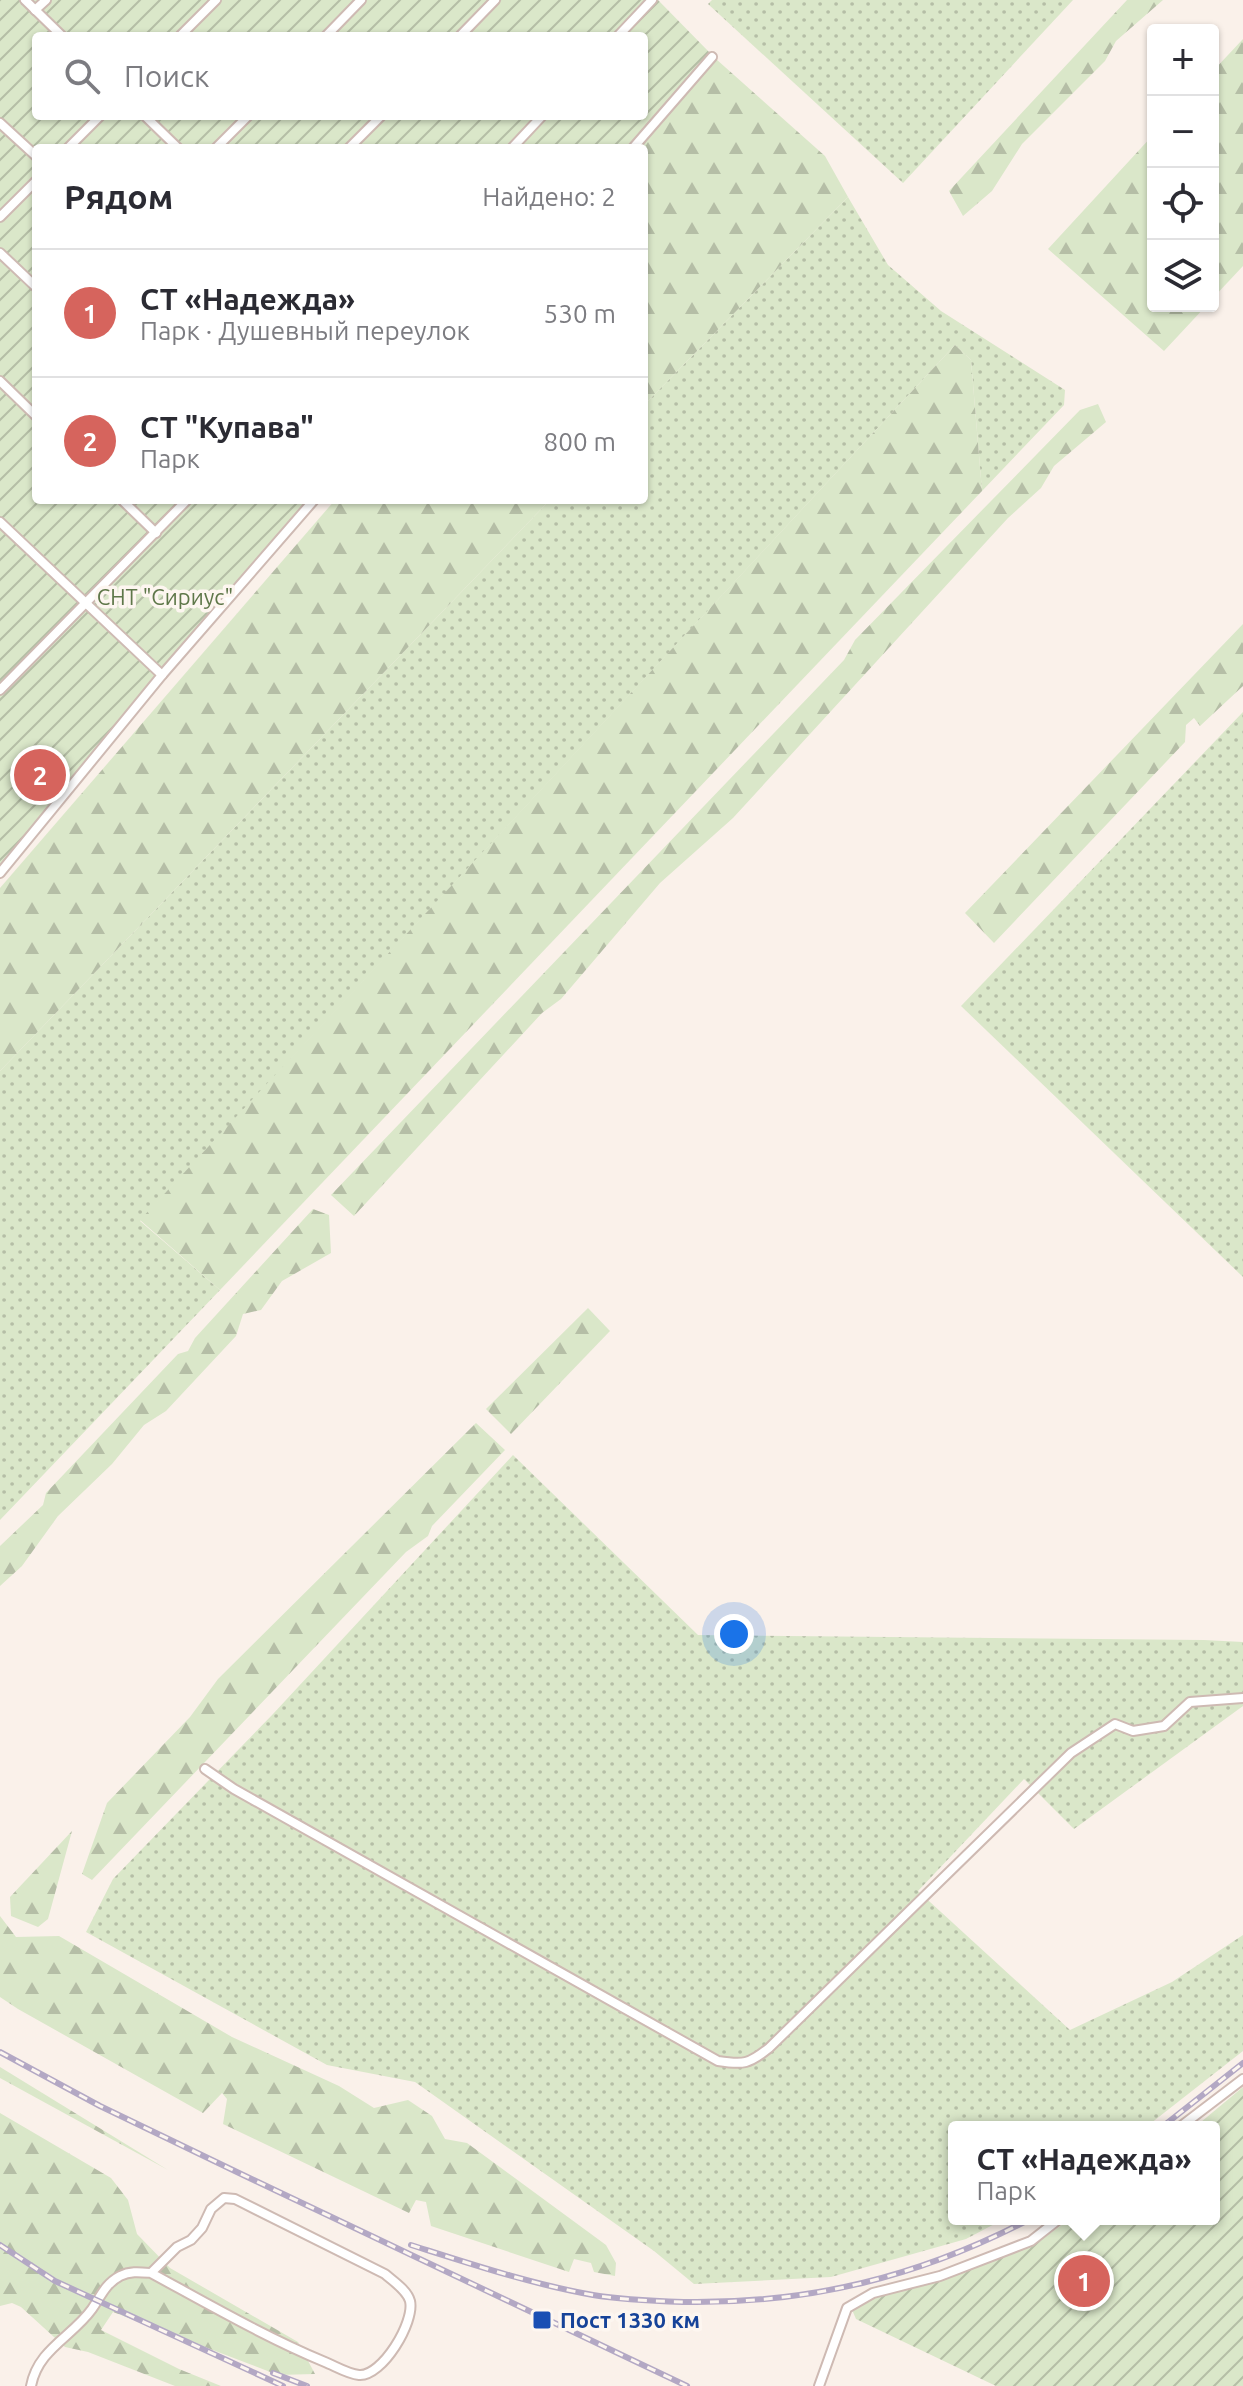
<!DOCTYPE html>
<html lang="ru">
<head>
<meta charset="utf-8">
<style>
	body { margin:0; font-family:Ubuntu,sans-serif; background:#f7f7f7; color:#2b2b33 }
	.controls { position:absolute; right:24px; top:24px; display:grid; overflow:hidden; border-radius:8px; box-shadow:0 2px 6px #0004 }
	.controls button { width:72px; height:72px; display:grid; place-items:center; padding:0; border:0; border-bottom:2px solid #e1e1e2; background:#fff; color:#2b2b33; font:40px sans-serif }
	.you { position:absolute; left:734px; top:1634px; width:28px; height:28px; margin:-20px; border:6px solid #fff; border-radius:50%; background:#1a73e8; box-shadow:0 0 0 12px #1a73e833 }
	.badge { display:grid; place-items:center; width:52px; height:52px; border-radius:50%; background:#d6645d; color:#fff; font-size:26px; font-weight:700 }
	.pin { position:absolute; translate:-50% -50%; border:4px solid #fff; box-shadow:0 2px 8px #0006 }
	.popup { position:absolute; left:948px; top:2121px; width:272px; height:104px; box-sizing:border-box; display:grid; place-content:center; border-radius:8px; background:#fff; filter:drop-shadow(0 2px 6px #0005); font-size:26px; white-space:nowrap; color:#7c7c81 }
	.popup b { font-size:30px; color:#2b2b33 }
	.popup::after { content:''; position:absolute; left:50%; top:100%; margin-left:-16px; border:16px solid transparent; border-top-color:#fff }
	.list { margin:0; padding:0; list-style:none }
	h2 { display:flex; justify-content:space-between; align-items:center; height:104px; margin:0; padding:0 32px; font-size:34px }
	h2 small { font-size:26px; font-weight:400; color:#7c7c81 }
	.list li { display:grid; grid-template-columns:52px 1fr auto; gap:24px; align-items:center; box-sizing:border-box; height:128px; padding:0 32px; border-top:2px solid #e1e1e2 }
	.list b { display:block; font-size:30px; white-space:nowrap }
	.list p { margin:0; font-size:26px; white-space:nowrap; color:#7c7c81 }
	.list em { font-size:26px; font-style:normal; color:#7c7c81 }
	.icon { flex:none; width:44px; height:44px; fill:none; stroke:currentColor; stroke-width:2; stroke-linecap:round; stroke-linejoin:round }
	.map { position:relative; flex:none; width:1243px; height:2386px; overflow:hidden }
	.search { position:absolute; background:#fff; box-shadow:0 2px 6px #0004; left:32px; top:32px; width:616px; height:88px; display:flex; align-items:center; gap:20px; box-sizing:border-box; padding:0 28px; border-radius:8px; color:#7c7c81; font-size:30px }
	.panel { position:absolute; background:#fff; box-shadow:0 2px 6px #0004; left:32px; top:144px; width:616px; height:360px; border-radius:8px }
	.map>svg:first-child { display:block }
	.grass { fill:url(#grass-dots) }
	.forest { fill:url(#forest-firs) }
	.garden { fill:url(#garden-furrows); fill-rule:evenodd }
	.lines { fill:none; stroke-linecap:round; stroke-linejoin:round }
	.minor-casing { stroke:#cebab3; stroke-width:12 }
	.minor { stroke:#fff; stroke-width:8 }
	.rail-casing { stroke:#b3a8c4; stroke-width:6 }
	.rail { stroke:#fdf6f0; stroke-width:3; stroke-dasharray:9; stroke-linecap:butt }
	.transit-dot { fill:#1a4fb4; stroke:#fdf6f0; stroke-width:3 }
	.labels { text-anchor:middle; stroke-width:7; stroke-linejoin:round; paint-order:stroke }
	.park-label { font-size:22px; fill:#5e7749; stroke:#fdf6f0 }
	.transit-label { font-size:22px; font-weight:bold; fill:#164399; stroke:#fdf6f0; text-anchor:start }
</style>
</head>
<body>
<div class="map">
<svg width="1243" height="2386" viewBox="0 0 1243 2386">
	<defs>
		<pattern id="grass-dots" width="8" height="8" patternUnits="userSpaceOnUse" patternTransform="scale(2)"><rect width="8" height="8" fill="#dae7c9"/><path d="M2 2h.1M6 6h.1" fill="none" stroke="#b5bea6" stroke-width="1.8" stroke-linecap="round"/></pattern>
		<pattern id="forest-firs" width="22" height="20" patternUnits="userSpaceOnUse" patternTransform="scale(2)"><rect width="22" height="20" fill="#dae7c9"/><path d="M5 1l3.5 6h-7zM16 11l3.5 6h-7z" fill="#b5bea6"/></pattern>
		<pattern id="garden-furrows" width="10" height="10" patternUnits="userSpaceOnUse" patternTransform="scale(2)"><rect width="10" height="10" fill="#dae7c9"/><path d="M-1 1l2-2M0 10L10 0M9 11l2-2" fill="none" stroke="#b5bea6"/></pattern>
	</defs>
	<rect width="100%" height="100%" fill="#faf1ea"/>
	<!-- grass -->
	<g class="grass">
		<polygon points="712,0 1073,0 903,183 708,4"/>
		<polygon points="848,197 888,265 941,311 1065,390 1064,405 982,491 971,360 955,345 140,1221 220,1290 0,1520 0,1071 550,500 644,500 644,405"/>
		<polygon points="1243,712 1243,1277 961,1006"/>
		<polygon points="513,1455 698,1635 1204,1640 1243,1642 1243,1706 1074,1829 1024,1779 918,1891 1070,2030 1172,1982 1243,1935 1243,2051 1146,2127 954,2127 954,2219 1004,2219 966,2239 831,2277 694,2284 654,2251 415,2082 327,2065 86,1932 113,1879 273,1714"/>
	</g>
	<!-- forest -->
	<g class="forest">
		<polygon points="1127,0 1163,0 1116,41 1105,61 1022,144 992,191 963,216 949,191"/>
		<polygon points="1243,39 1243,266 1213,298 1213,71"/>
		<polygon points="716,59 825,156 848,197 644,405 644,148 639,148"/>
		<polygon points="1153,135 1153,306 1206,306 1164,351 1048,249"/>
		<polygon points="955,345 971,360 982,491 220,1290 140,1220"/>
		<polygon points="1098,404 1106,422 1054,466 1041,488 1008,518 733,818 660,883 561,999 542,1013 354,1216 331,1195 844,660 855,640 1080,410"/>
		<polygon points="335,500 550,500 0,1071 0,888"/>
		<polygon points="1243,624 1243,686 1200,726 1194,718 1186,725 1185,742 994,943 965,913"/>
		<polygon points="313,1209 329,1215 331,1253 282,1281 261,1310 243,1314 236,1336 166,1411 144,1425 112,1464 58,1516 22,1566 0,1586 0,1546 43,1505 46,1493 178,1354 188,1351 195,1338"/>
		<polygon points="588,1308 610,1331 511,1434 486,1409"/>
		<polygon points="476,1423 505,1450 432,1526 428,1536 406,1552 92,1880 82,1874 107,1803 190,1717 218,1679"/>
		<polygon points="72,1831 48,1919 38,1927 11,1916 10,1897"/>
		<polygon points="0,1916 16,1937 59,1936 232,2037 339,2086 374,2108 408,2100 432,2116 445,2139 467,2143 606,2245 616,2263 615,2276 594,2272 591,2263 574,2259 569,2272 431,2226 426,2202 416,2200 409,2213 223,2124 227,2099 222,2093 203,2113 18,2009 0,1997"/>
		<polygon points="0,2067 168,2170 0,2078"/>
		<polygon points="0,2113 111,2178 128,2200 137,2234 170,2268 298,2342 315,2374 278,2375 113,2312 101,2330 179,2369 221,2386 175,2386 88,2352 65,2347 21,2307 12,2303 0,2306"/>
	</g>
	<!-- garden -->
	<g class="garden">
		<path d="M0,0h658l52,53 -82,95h-592v352h285l-321,366zM36,36h608v80h-608z"/>
		<polygon points="1243,2087 1243,2386 996,2386 856,2319 850,2305 1001,2258 1045,2237 1070,2219 1214,2219 1214,2127 1195,2127"/>
	</g>
	<g class="lines">
		<!-- minor casing -->
		<g class="minor-casing">
			<g id="minor">
				<polyline points="25,0 62,36"/>
				<polyline points="35,10 46,0"/>
				<polyline points="180,36 216,0"/>
				<polyline points="326,36 361,0"/>
				<polyline points="460,36 495,0"/>
				<polyline points="618,36 652,0"/>
				<polyline points="145,116 178,148"/>
				<polyline points="0,123 36,156"/>
				<polyline points="68,148 100,116"/>
				<polyline points="216,148 248,116"/>
				<polyline points="349,148 381,116"/>
				<polyline points="512,148 542,116"/>
				<polyline points="633,148 712,57"/>
				<polyline points="0,217 36,181"/>
				<polyline points="0,253 36,287"/>
				<polyline points="0,381 36,416"/>
				<polyline points="122,500 156,533"/>
				<polyline points="0,522 162,675"/>
				<polyline points="0,690 187,500"/>
				<polyline points="0,873 162,675 314,500"/>
				<path d="M205,1769l29,20 484,272c26,4 31,3 51,-13l302,-295 44,-29 18,7 31,-5 26,-24 53,-4"/>
				<polyline points="1180,2127 1243,2079"/>
				<path d="M31,2386c7,-37 41,-49 61,-77 9,-13 13,-25 28,-33 10,-5 19,-4 31,-3 57,31 114,64 174,89 10,4 23,12 34,13 23,2 56,-53 51,-74 -3,-11 -17,-20 -25,-27l-150,-75 -11,-1 -13,11 -9,19 -11,12 -14,7 -26,26"/>
				<polyline points="819,2386 847,2308 873,2293 940,2276 1031,2241 1059,2219"/>
			</g>
		</g>
		<!-- minor -->
		<use href="#minor" class="minor"/>
		<!-- rail casing -->
		<g class="rail-casing">
			<g id="rail">
				<polyline points="0,2052 100,2106 239,2173 687,2386"/>
				<polyline points="1162,2127 1243,2063"/>
				<polyline points="0,2245 55,2281 283,2386"/>
				<path d="M411,2245c60,19 120,39 182,50 30,5 61,6 91,7 125,2 235,-25 346,-83"/>
				<polyline points="273,2373 307,2386"/>
			</g>
		</g>
		<!-- rail -->
		<use href="#rail" class="rail"/>
	</g>
	<!-- markers -->
	<rect class="transit-dot" x="532" y="2310" width="20" height="20" rx="4"/>
	<g class="labels">
		<!-- park labels -->
		<g class="park-label">
			<text x="165" y="605">СНТ "Сириус"</text>
		</g>
		<!-- transit labels -->
		<g class="transit-label">
			<text x="560" y="2328">Пост 1330 км</text>
		</g>
	</g>
</svg>
<div class="controls">
<button>+</button>
<button>−</button>
<button><svg class="icon" aria-label="locate" viewBox="0 0 24 24"><circle cx="12" cy="12" r="6"/><path d="M12 2v4M12 18v4M2 12h4M18 12h4"/></svg></button>
<button><svg class="icon" aria-label="layers" viewBox="0 0 24 24"><path d="M12 4l9 5-9 5-9-5zM3 14l9 5 9-5"/></svg></button>
</div>
<div class="you"></div>
<div class="pin badge" style="left:1084px;top:2281px">1</div>
<div class="popup"><b>СТ «Надежда»</b>Парк</div>
<div class="pin badge" style="left:40px;top:775px">2</div>
<div class="search"><svg class="icon" aria-label="search" viewBox="0 0 24 24"><circle cx="10" cy="10" r="6"/><path d="M15 15l6 6"/></svg>Поиск</div>
<section class="panel">
<h2>Рядом<small>Найдено: 2</small></h2>
<ul class="list">
<li><span class="badge">1</span><div><b>СТ «Надежда»</b><p>Парк · Душевный переулок</p></div><em>530 m</em></li>
<li><span class="badge">2</span><div><b>СТ &quot;Купава&quot;</b><p>Парк</p></div><em>800 m</em></li>
</ul>
</section>
</div>
</body>
</html>
